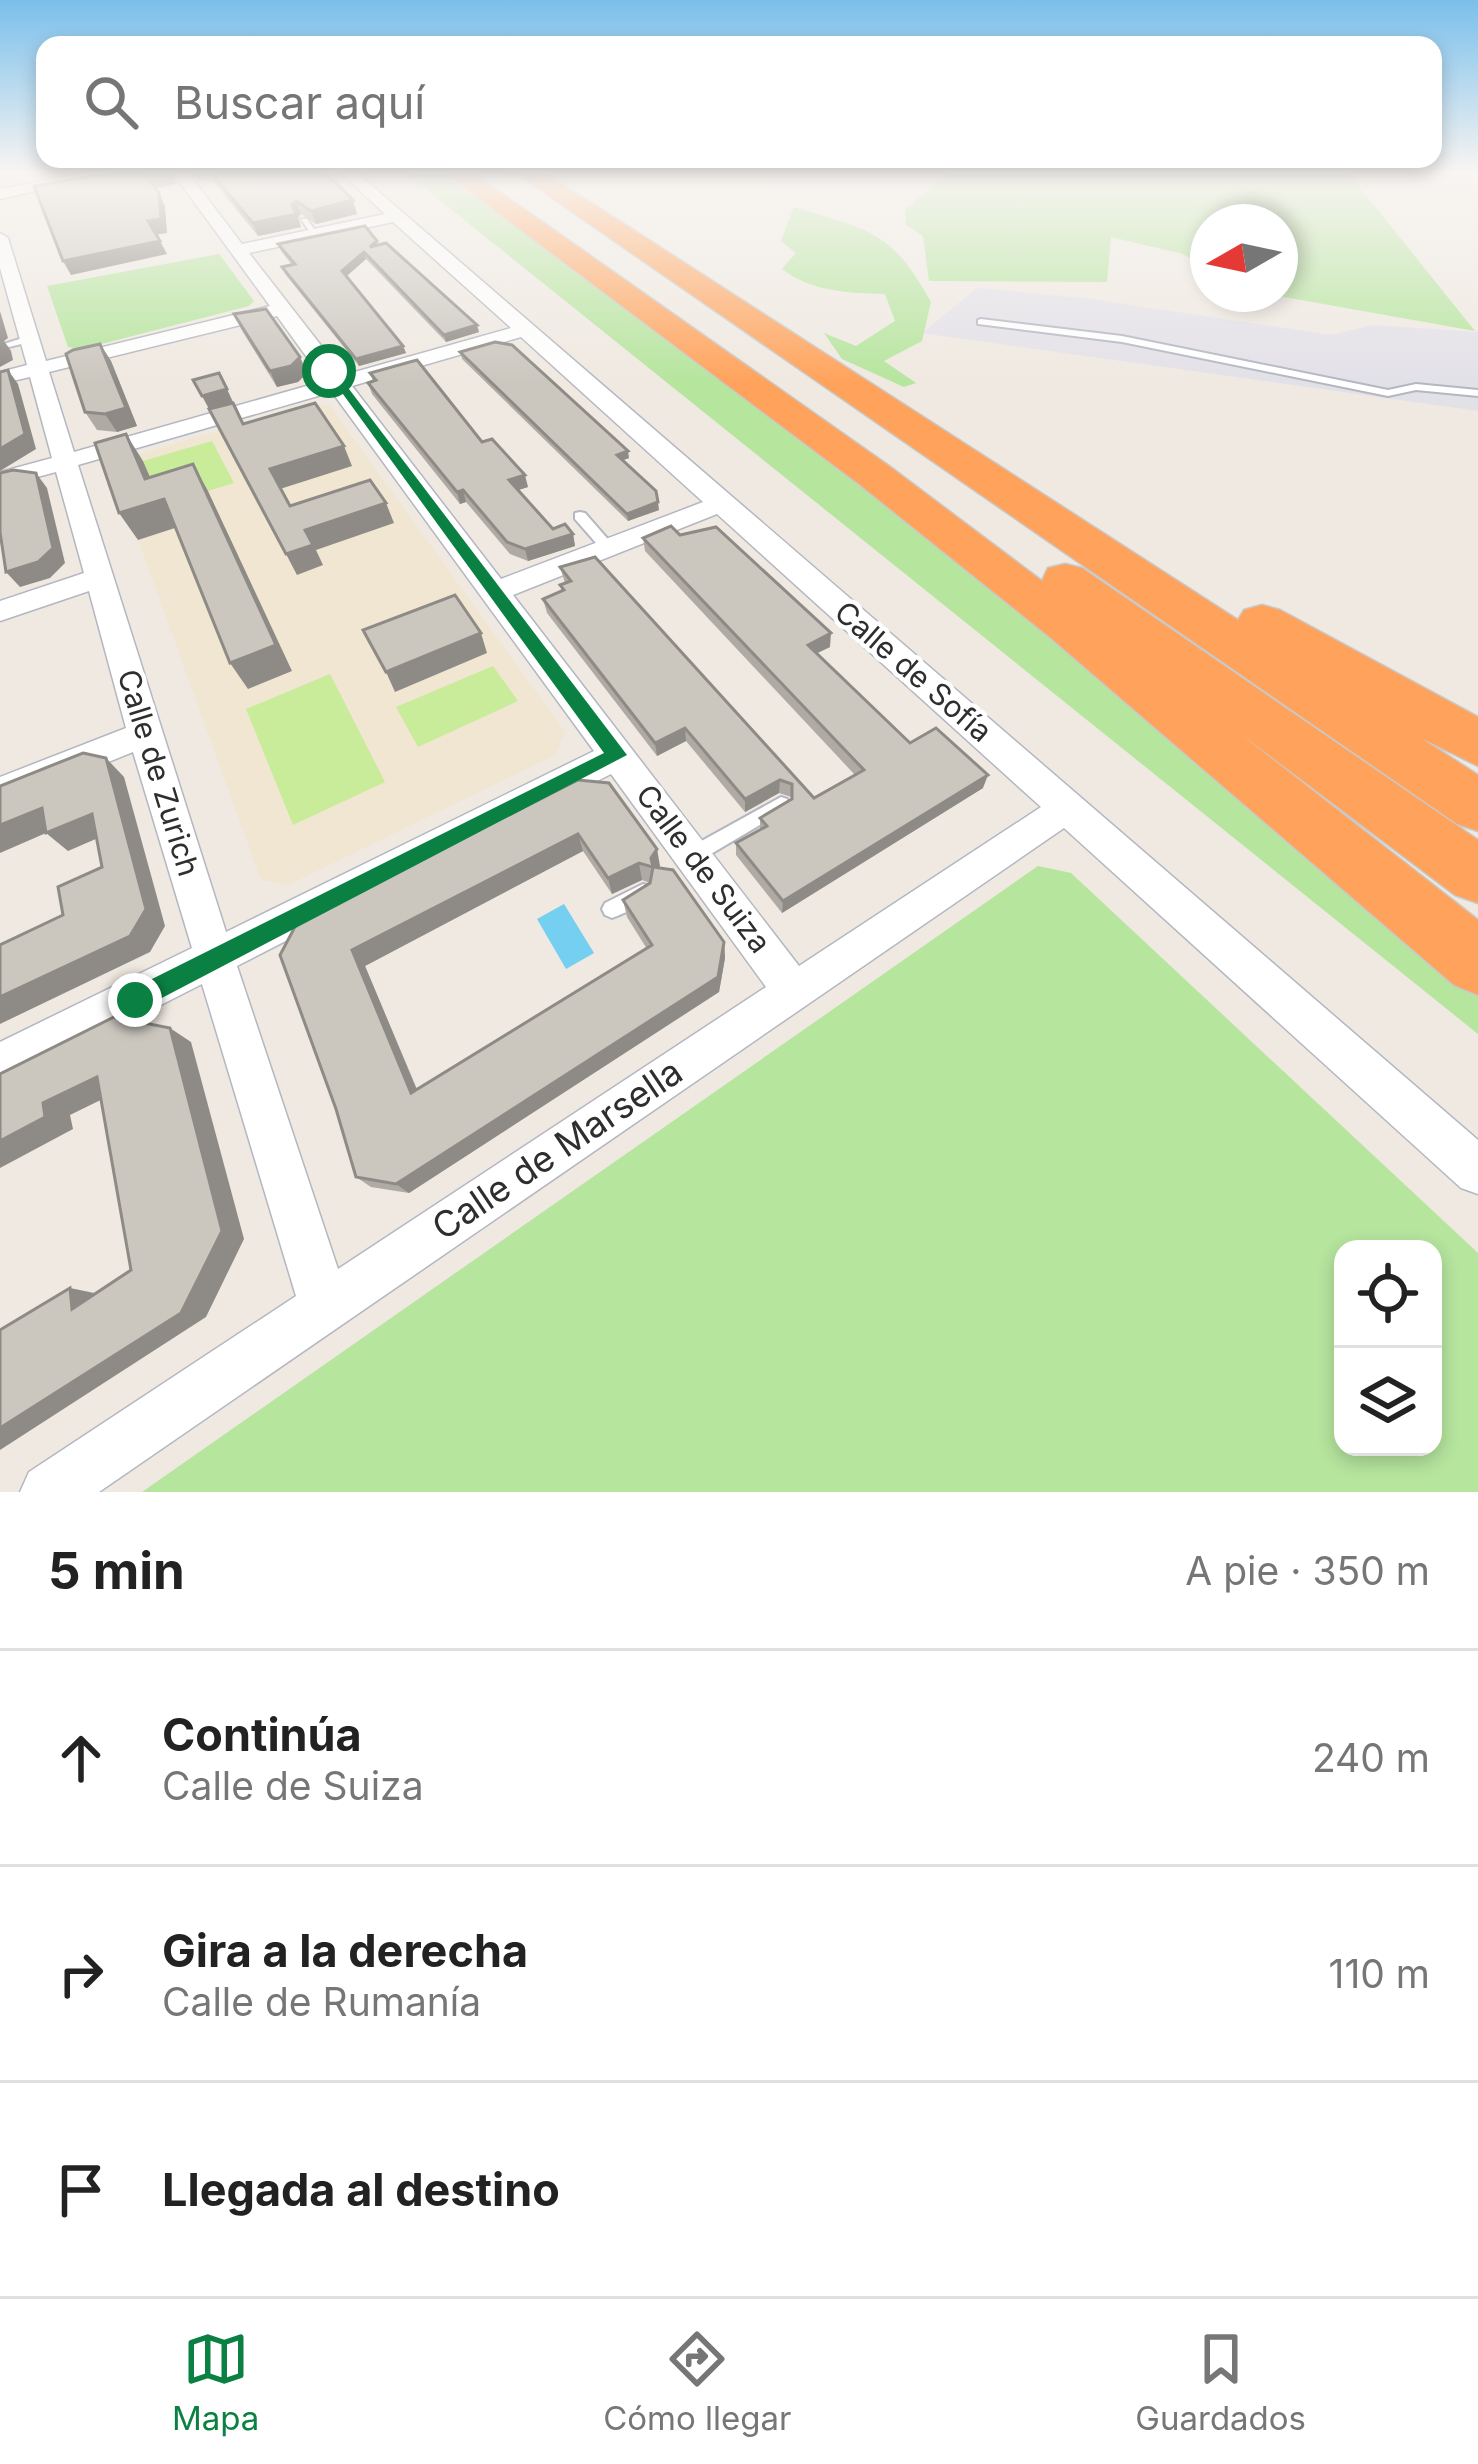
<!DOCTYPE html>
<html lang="es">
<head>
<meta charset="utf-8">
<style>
	body { margin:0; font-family:Inter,sans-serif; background:#f2f2f2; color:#222 }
	.controls { position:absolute; right:36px; bottom:36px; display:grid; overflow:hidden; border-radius:24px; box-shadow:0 6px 18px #0003 }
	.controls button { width:108px; height:108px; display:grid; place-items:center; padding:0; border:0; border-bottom:3px solid #e0e0e0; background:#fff; color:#222; font:60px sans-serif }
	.compass { position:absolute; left:1190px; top:204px; width:108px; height:108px; border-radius:50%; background:#fff; box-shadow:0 6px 18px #0003; rotate:261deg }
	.stop { position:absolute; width:36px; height:36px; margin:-27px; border:9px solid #0b8043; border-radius:50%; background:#fff }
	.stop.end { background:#0b8043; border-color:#fff; box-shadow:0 3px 12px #0008 }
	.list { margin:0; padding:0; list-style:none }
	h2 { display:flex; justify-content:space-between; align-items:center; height:156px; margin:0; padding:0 48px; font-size:51px }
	h2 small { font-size:39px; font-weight:400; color:#767676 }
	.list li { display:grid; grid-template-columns:78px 1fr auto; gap:36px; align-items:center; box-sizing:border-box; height:216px; padding:0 48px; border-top:3px solid #e0e0e0 }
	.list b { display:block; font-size:45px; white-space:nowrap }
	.list p { margin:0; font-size:39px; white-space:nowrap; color:#767676 }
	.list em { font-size:39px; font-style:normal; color:#767676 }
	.icon { flex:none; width:66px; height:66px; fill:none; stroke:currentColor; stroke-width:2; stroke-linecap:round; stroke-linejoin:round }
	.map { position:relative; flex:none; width:1478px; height:1492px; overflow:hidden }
	.search { position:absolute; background:#fff; box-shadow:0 6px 18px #0003; left:36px; right:36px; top:36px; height:132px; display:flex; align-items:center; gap:30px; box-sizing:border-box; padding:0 42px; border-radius:24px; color:#767676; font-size:45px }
	.sheet { height:804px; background:#fff }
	nav { display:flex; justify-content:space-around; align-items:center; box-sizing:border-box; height:168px; border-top:3px solid #e0e0e0; background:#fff; font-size:33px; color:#767676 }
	nav a { display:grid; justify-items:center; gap:6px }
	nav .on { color:#0b8043 }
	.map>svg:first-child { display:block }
	.industrial { fill:#e3e1e8 }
	.education { fill:#f0e6d1 }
	.green { fill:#b6e59e; fill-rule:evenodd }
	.pitch { fill:#c9ec9a }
	.water { fill:#75cff0 }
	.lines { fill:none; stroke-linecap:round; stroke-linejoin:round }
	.lane-casing { stroke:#b4b7c1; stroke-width:4 }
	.street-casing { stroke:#b4b7c1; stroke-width:3 }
	.highway-casing { stroke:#c9c9c9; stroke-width:3 }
	.lane { fill:#fff; fill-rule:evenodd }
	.street { fill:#fff; fill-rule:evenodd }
	.highway { fill:#ffa35c; fill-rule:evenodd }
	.wall { fill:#afaba4; fill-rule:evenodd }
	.shaded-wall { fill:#8e8b86 }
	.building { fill:#cbc7bf; stroke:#8e8b86; stroke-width:3; fill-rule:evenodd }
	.route { fill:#0b8043 }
	.labels { text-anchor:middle; stroke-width:9; stroke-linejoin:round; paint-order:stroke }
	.street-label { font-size:30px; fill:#2e2e2e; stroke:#fff }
	.near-street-label { font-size:36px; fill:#2e2e2e; stroke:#fff }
</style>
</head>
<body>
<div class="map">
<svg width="1478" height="1492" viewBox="0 0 1478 1492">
	<rect width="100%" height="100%" fill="#efe9e1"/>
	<!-- industrial -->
	<polygon class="industrial" points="977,288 1084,298 1331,335 1373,325 1478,332 1478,411 922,333"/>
	<!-- education -->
	<polygon class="education" points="313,403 330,406 565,732 555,755 288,885 261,880 113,470 125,458"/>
	<!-- green -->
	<g class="green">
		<polygon points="406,173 447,173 929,538 1478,990 1478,1034"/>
		<polygon points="948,173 1348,173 1475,331 1267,294 1280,294 1280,222 1208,222 1208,268 1183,254 1111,237 1107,282 929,281 923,236 906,225 905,210"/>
		<path d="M794,207c76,24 96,22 137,95l-9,39 -38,20 32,22 -12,4 -62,-28 -18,-26 32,13 39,-25 -10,-27c-36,-1 -73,-2 -103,-25l14,-16 -15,-12z"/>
		<polygon points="219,254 254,301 249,306 82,349 68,347 47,286"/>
		<path d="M1038,866l33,7 407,380v239h-1336zM1343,1249h90v198h-90z"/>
	</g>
	<!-- pitch -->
	<g class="pitch">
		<polygon points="212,441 234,483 162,505 143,461"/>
		<polygon points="493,666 518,701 418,747 396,707"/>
		<polygon points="330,674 385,782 293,825 246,709"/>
	</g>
	<!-- water -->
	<polygon class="water" points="564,904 594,953 566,969 537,919"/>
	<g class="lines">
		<!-- lane casing -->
		<g class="lane-casing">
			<g id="lane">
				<polygon points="301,219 307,219 318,235 312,235"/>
				<polygon points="981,319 1122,336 1388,390 1416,384 1478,390 1478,396 1416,390 1388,396 1122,342 978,324 978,320"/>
				<polygon points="29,336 34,339 33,341 9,347 4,344"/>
				<polygon points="580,512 585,513 613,545 613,551 603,551 575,519 575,513"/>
				<polygon points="781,797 787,799 790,804 787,809 699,861 693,863 687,861 684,855 687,849"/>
				<path d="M643,884l7,2 2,6c-6,12 -27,21 -40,26l-7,-3 -3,-6 3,-6z"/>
			</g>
		</g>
		<!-- street casing -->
		<g class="street-casing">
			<g id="street">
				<polygon points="85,173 115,173 0,199 0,189"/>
				<path d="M173,173h15l54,71 143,-30 -44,-41h16l1121,967v54l-17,-6 -397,-360 -965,664h-79l9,-20 267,-176 -94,-312 -202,103v-45l192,-94 -59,-196 -133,54v-29l126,-49 -37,-137 -89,30v-20l84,-28 -28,-101 -56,15v-15l52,-14 -22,-81 -30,7v-12l27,-7 -27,-97v-35l8,5 38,123 224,-55zM393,222l118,106 -167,47 -95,-122zM277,316l47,65 -250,71 -25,-80zM521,337l182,165 -202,77 -149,-193zM332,392l262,359 -368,181 -148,-467zM717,514l324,293 -242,159 -286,-371zM611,774l155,213 -428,282 -101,-303z"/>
			</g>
		</g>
		<!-- highway casing -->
		<g class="highway-casing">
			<g id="highway">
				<polygon points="445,173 473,173 889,466 1042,581 1048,568 1065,564 1082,568 1478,840 1478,903 1455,895 1238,732 1478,920 1478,995 1454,985 1051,638 859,484"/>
				<polygon points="516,173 545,173 1238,620 1244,610 1262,605 1280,610 1478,717 1478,766 1421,738 1478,775 1478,831 1457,824"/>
			</g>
		</g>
		<!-- lane -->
		<use href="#lane" class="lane"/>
		<!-- street -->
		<use href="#street" class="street"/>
		<!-- highway -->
		<use href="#highway" class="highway"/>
	</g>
	<!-- wall -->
	<g class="wall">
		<polygon points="192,173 326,173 357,214 316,224 301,214 298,218 301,227 258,236 213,181 199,180"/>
		<polygon points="377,241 378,245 479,332 446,342 366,259 346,277 403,346 406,353 359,366 285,274 282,267 292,265 281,251 278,244"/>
		<polygon points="234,314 307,373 298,382 277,387 241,329"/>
		<polygon points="100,344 111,361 137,426 117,432 97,430 85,412"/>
		<polygon points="460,352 629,458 623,460 659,510 628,521 462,359"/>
		<polygon points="370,373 482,442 528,487 518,490 553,529 573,534 575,546 528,561 510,554 466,502 460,504 372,394 368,383 373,381"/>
		<polygon points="680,535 830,647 817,653 910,743 983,788 782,913 736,855 736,843 760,830 760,818 791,799 791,797 779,793 745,812 686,741 657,756 547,613 543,599 562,591 560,585 565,583 560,567 814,798 855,775 645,551 643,538"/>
		<path d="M578,780l79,69 1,19 66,74 1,16 -6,34 -310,201 -38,-6 -15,-10 -20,-68 -56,-154zM583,851l29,43 30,-14 8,3 -27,17 4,17 20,32 -230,140 -52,-123z"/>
	</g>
	<!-- shaded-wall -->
	<g class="shaded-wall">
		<polygon points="163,173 171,173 176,184 152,189 146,176"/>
		<polygon points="159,193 165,206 167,233 154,235 148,221"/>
		<polygon points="353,200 357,214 316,224 311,211"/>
		<polygon points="296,201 301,214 298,218 301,227 258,236 253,223 292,205"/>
		<polygon points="160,241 167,254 71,275 63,261"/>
		<polygon points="364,252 366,259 344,278 342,271"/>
		<polygon points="0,311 8,338 4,341 11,351 13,360 0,367"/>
		<polygon points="477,325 479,332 446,342 444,335"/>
		<polygon points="100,344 111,361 137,426 117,432 105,414"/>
		<polygon points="403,346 406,353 359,366 356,359"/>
		<polygon points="300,357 307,373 298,382 277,387 270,371"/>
		<polygon points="8,370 18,384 36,449 0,471 0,449"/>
		<polygon points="227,389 233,402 209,409 202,396"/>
		<polygon points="126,434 143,461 160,500 164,499 181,526 138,540 119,513 145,479"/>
		<polygon points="344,446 352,466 280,489 270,469"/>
		<polygon points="628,451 629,458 618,462 617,455"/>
		<polygon points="193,464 208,491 292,671 248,689 230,663"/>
		<polygon points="36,473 47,488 65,563 50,578 20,587 6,572"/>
		<polygon points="525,475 528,487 512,492 509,480"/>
		<polygon points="463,490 466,502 460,504 457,492"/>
		<polygon points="658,502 659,510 628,521 627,514"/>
		<polygon points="386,503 394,523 316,550 323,565 297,575 286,554 305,530"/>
		<polygon points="573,534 575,546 528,561 525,549"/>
		<polygon points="481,633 487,653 395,692 386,672"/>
		<polygon points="831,633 830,647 807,658 808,645"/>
		<polygon points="685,728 686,741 657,756 655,743"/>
		<polygon points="106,758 124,777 165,926 150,952 0,1024 0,997 130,936"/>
		<polygon points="988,775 983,788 782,913 783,901"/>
		<polygon points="780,780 779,793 745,812 745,799"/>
		<polygon points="42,808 92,814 112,832 68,851 46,833 0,853 0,825"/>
		<polygon points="578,834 583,851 365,966 423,1105 411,1093 352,950"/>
		<polygon points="657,849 660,866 654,876 651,858"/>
		<polygon points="639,863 642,880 612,894 608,878"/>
		<polygon points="724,942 725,958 719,992 409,1193 396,1184"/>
		<polygon points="170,1028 191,1042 244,1239 206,1317 0,1450 0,1428 181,1313"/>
		<polygon points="97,1077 121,1090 70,1115 73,1129 0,1168 0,1141 43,1103"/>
		<polygon points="70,1288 99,1294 72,1309"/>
	</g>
	<!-- building -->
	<g class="building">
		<polygon points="111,173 163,173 146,176 159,193 161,219 148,221 160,241 63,261 34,186"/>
		<polygon points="211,173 326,173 353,200 311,211 296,201 292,205 296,214 253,223"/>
		<polygon points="365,226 377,241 370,247 386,243 477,325 444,335 364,252 342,271 403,346 356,359 282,267 295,264 278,244"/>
		<polygon points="266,309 300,357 291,366 270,371 234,314"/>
		<polygon points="495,342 512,345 628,451 617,455 656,491 658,502 627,514 460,352"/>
		<polygon points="100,344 126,408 105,414 85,412 66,354 73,350"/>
		<polygon points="417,360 482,442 492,439 525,475 509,480 553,529 565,524 573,534 525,549 507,542 463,490 457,492 368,383 376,380 370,373"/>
		<polygon points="8,370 25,434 0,449 0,372"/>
		<polygon points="219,373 227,389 202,396 193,380"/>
		<polygon points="233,403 243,424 315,403 344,446 270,469 290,506 370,480 386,503 305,530 313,545 286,554 209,409"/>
		<polygon points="126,434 145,479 193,464 276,645 230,663 164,499 119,513 95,443"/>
		<polygon points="13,470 36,473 53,548 38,562 6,572 0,532 0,473"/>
		<polygon points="671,526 680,535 716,527 831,633 808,645 910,743 936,728 988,775 783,901 736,843 767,826 760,818 792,799 792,784 780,780 745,799 685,728 655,743 543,599 564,590 560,585 571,581 560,567 595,557 814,798 864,770 643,538"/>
		<polygon points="455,595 481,633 386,672 363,630"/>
		<polygon points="83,753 106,758 146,909 130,936 0,997 0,945 63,915 58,887 102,867 92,814 46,833 42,808 0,825 0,786"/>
		<path d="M578,780l31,3 48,66 -6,9 2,9 20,3 51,72 -6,35 -322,207 -40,-7 -20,-68 -56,-154 18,-34zM578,834l30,44 31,-15 14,4 -3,16 -27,17 29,45 -241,148 -59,-143z"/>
		<polygon points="114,1017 170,1028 222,1231 181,1313 0,1428 0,1330 70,1288 72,1309 131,1270 97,1077 43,1103 45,1117 0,1141 0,1074"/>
	</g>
	<!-- sky -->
	<linearGradient id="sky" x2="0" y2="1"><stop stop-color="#7abfeb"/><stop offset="0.45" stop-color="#f8f5f2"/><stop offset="1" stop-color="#f8f5f2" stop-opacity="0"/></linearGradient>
	<rect width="1478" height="382" fill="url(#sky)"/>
	<!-- route -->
	<polygon class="route" points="324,368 333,368 627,755 135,1012 123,1000 126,992 604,753"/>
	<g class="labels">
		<!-- street labels -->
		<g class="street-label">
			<text transform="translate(913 672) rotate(41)" y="10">Calle de Sofía</text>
			<text transform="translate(158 773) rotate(73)" y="10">Calle de Zurich</text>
			<text transform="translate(703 869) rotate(53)" y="10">Calle de Suiza</text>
		</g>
		<!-- near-street labels -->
		<g class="near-street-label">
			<text transform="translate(557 1149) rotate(-34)" y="13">Calle de Marsella</text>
		</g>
	</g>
</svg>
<div class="controls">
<button><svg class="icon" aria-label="locate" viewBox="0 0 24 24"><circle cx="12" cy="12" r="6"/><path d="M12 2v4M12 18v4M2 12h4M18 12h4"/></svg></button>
<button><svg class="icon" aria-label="layers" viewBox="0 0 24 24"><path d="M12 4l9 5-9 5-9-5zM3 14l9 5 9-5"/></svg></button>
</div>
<svg class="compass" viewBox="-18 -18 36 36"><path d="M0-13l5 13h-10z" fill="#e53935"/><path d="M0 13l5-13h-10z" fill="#767676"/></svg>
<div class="stop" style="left:329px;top:371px"></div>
<div class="stop end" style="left:135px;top:1000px"></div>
<div class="search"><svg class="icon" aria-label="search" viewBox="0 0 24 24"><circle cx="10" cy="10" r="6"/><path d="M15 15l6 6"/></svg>Buscar aquí</div>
</div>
<section class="sheet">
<h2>5 min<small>A pie · 350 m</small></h2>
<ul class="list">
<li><svg class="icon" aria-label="ahead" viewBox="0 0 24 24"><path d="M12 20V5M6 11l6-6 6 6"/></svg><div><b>Continúa</b><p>Calle de Suiza</p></div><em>240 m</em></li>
<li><svg class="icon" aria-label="right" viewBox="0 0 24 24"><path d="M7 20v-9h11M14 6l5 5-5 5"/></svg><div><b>Gira a la derecha</b><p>Calle de Rumanía</p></div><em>110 m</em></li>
<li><svg class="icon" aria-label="arrive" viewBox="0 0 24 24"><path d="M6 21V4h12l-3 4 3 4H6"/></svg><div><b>Llegada al destino</b></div></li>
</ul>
</section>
<nav>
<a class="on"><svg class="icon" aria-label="map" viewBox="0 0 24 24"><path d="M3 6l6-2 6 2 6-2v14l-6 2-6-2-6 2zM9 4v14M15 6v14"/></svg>Mapa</a>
<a><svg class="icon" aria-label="directions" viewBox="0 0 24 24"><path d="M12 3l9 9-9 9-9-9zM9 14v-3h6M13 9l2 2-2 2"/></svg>Cómo llegar</a>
<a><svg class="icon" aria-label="saved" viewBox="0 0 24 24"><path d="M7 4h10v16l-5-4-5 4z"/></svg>Guardados</a>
</nav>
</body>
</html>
